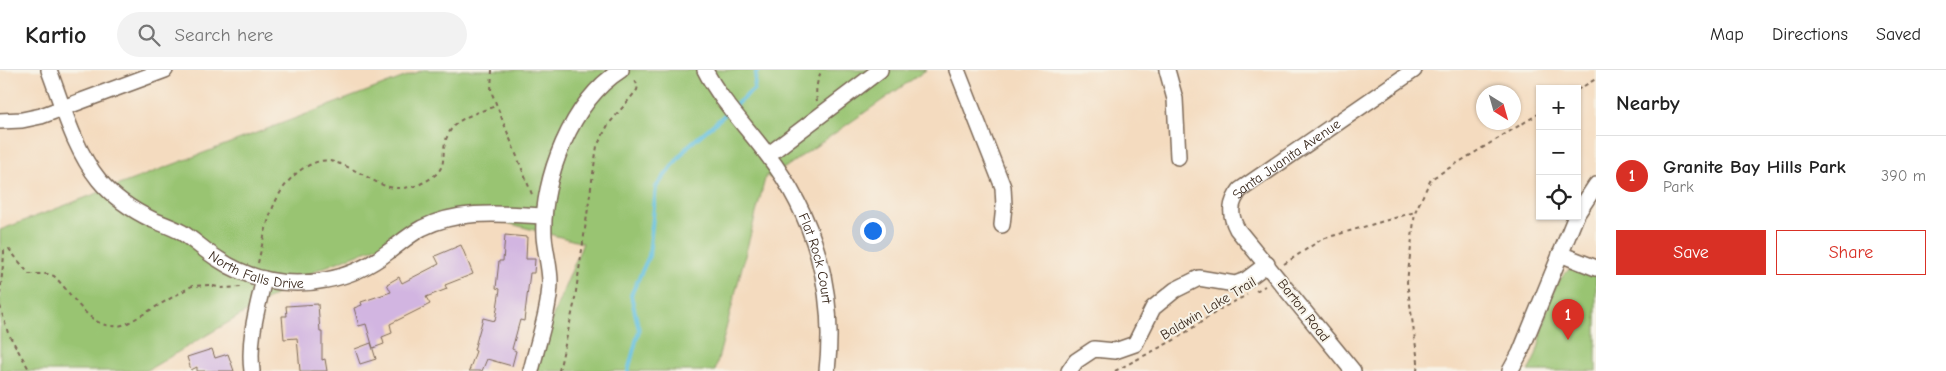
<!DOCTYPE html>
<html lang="en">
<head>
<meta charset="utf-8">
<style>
	body { margin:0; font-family:"Comic Neue",sans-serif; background:#f2f2f2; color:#222 }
	.controls { position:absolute; right:15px; top:15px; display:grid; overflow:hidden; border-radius:0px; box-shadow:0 1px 4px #0004 }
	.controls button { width:45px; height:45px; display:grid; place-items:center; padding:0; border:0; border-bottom:1px solid #e0e0e0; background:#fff; color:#222; font:25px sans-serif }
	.compass { position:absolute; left:1476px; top:15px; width:45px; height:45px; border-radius:50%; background:#fff; box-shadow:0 1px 4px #0004; rotate:143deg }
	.you { position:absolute; left:872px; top:160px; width:18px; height:18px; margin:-12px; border:4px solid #fff; border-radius:50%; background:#1a73e8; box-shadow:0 0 0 8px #1a73e833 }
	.badge { display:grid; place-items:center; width:32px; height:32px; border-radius:50%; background:#d93025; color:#fff; font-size:16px; font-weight:700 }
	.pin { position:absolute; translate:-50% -41px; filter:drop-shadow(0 1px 2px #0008) }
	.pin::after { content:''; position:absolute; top:26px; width:18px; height:15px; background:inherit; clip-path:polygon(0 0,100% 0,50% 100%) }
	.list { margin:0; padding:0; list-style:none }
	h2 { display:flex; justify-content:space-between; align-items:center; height:65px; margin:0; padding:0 20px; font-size:21px }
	h2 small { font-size:16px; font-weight:400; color:#767676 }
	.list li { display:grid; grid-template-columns:32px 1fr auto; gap:15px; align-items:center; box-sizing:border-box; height:80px; padding:0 20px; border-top:1px solid #e0e0e0 }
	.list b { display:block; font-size:19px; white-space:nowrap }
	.list p { margin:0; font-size:16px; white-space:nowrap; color:#767676 }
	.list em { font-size:16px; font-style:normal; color:#767676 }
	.actions { display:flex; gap:10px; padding:15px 20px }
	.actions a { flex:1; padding:11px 0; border:1px solid #d93025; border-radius:0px; text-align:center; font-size:18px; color:#d93025 }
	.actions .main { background:#d93025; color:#fff }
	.icon { flex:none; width:28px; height:28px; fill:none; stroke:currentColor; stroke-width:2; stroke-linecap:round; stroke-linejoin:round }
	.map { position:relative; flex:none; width:1596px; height:301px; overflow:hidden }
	header { display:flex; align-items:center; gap:30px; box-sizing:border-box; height:70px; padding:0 25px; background:#fff; border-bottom:1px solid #e0e0e0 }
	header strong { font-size:24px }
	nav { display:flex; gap:28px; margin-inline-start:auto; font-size:18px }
	.search { width:350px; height:45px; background:#f2f2f2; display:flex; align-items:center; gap:12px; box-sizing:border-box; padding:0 18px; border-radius:28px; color:#767676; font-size:19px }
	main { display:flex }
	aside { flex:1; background:#fff }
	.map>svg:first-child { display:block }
	.green { fill:#99c472; stroke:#6a7748 }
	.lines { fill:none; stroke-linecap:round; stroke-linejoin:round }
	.stream { stroke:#62c0e0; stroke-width:4 }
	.building { fill:#d2b5e1 }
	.minor-casing { stroke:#7c6856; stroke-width:18 }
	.path { stroke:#7c6856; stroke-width:2; stroke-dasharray:4 4; stroke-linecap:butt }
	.minor { stroke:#fff; stroke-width:15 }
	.labels { text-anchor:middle; stroke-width:4; stroke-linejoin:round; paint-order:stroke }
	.street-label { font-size:14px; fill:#3b2a1e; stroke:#f7f3e8 }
</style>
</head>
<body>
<header>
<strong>Kartio</strong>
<div class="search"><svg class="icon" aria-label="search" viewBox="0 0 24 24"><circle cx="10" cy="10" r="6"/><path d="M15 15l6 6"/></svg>Search here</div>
<nav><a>Map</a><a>Directions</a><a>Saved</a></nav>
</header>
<main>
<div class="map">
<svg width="1596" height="301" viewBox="0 0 1596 301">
	<rect width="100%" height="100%" fill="#f7f3e8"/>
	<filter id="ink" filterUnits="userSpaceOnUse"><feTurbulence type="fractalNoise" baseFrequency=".02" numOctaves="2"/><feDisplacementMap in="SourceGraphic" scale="10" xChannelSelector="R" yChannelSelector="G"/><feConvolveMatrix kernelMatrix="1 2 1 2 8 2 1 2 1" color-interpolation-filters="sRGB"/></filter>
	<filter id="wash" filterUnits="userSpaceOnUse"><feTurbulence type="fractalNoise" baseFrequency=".0096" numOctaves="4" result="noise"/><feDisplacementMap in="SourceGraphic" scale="20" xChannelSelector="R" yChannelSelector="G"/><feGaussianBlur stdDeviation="1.12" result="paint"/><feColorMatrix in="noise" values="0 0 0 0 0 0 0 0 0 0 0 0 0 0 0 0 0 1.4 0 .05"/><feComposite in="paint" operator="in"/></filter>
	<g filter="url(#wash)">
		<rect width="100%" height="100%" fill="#f4dbbf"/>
		<!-- green -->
		<g class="green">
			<polygon points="423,0 926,0 770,108 766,105 715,301 530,301 583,173 466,142 317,200 146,301 0,301 0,160"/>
			<path d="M1570,199h9l17,7v95h-68c20,-30 12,-78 42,-102z"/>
		</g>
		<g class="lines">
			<!-- stream -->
			<g class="stream">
				<polyline points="733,37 754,19 756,3 759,0"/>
				<polyline points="628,301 639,260 631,225 649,186 656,117 688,76 728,42"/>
			</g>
		</g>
		<g id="blocks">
			<!-- building -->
			<g class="building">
				<polygon points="505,165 527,167 526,189 535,189 534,203 530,203 524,251 520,250 512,279 516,281 512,296 487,289 482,301 469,301 476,281 474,280 483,248 495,251 500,219 496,218 499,191 503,191"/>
				<polygon points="461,175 473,204 445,215 447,219 426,227 430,234 390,254 392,263 382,267 384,274 373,278 366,254 359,256 354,238 362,235 361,232 391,222 387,214 399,207 402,213 439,194 435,186"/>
				<polygon points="318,234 320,262 322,262 322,290 325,289 327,301 300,301 297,268 284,269 282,246 287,246 286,236"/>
				<polygon points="371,273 376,289 360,294 355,279"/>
				<polygon points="212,279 215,288 228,284 234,301 197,301 197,297 191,300 187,287"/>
			</g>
		</g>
	</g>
	<g filter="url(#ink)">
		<use href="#blocks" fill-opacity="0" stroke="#7c6856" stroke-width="1"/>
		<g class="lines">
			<!-- minor casing -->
			<g class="minor-casing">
				<g id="minor">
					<path id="s1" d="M49,0c14,37 25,79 50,110 14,17 35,31 54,40 10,4 19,7 28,12 13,8 24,19 37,27 31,21 71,29 108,21 22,-4 44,-14 62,-28 11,-8 21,-17 34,-24 38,-19 80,-14 122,-12"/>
					<path id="s2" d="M705,0c15,30 41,56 61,83 49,63 70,139 61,218"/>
					<polyline points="957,0 1003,117 1004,136 1002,155"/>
					<polyline points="1167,0 1175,29 1178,87"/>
					<polyline points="0,51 22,50 41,46 165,0"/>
					<polyline points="768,85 880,0"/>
					<polyline points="1577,144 1596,115"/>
					<polyline points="1560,184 1596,198"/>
					<path d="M252,301c-4,-31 5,-62 12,-92"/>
					<path d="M531,301c6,-26 19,-63 19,-89 0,-15 -5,-31 -6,-46 -3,-57 28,-135 77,-166"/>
					<polyline points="1069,301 1076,291 1094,279 1115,281 1135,274 1153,238 1175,220 1199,208 1235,214 1246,210 1267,194"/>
					<path id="s3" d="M1353,301l-116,-142c-8,-15 -7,-26 3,-39l174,-120"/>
					<polyline points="1510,301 1520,283 1576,146"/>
				</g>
			</g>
			<!-- path -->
			<g class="path">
				<polyline points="492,0 491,21 533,127"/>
				<polyline points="1577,20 1596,9"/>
				<path d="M817,31c-2,-10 0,-22 5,-31"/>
				<path d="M258,193c8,-34 13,-72 44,-94 9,-5 18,-10 28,-8 10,2 20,7 28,11 18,9 25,17 46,16 5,-1 10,-1 14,-3 39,-17 17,-29 32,-54 8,-14 32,-20 46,-25"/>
				<polyline points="1284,194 1322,169 1415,142"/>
				<polyline points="1256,221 1265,216"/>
				<path d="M0,224l4,-38v-5l5,-2 20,25h19l6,2c21,20 39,62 74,47l64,-37 17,-1 13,3 20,-1"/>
				<polyline points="0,236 8,263 30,301"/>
				<polyline points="559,301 574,235 597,76 608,55 637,20 638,16 633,7"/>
				<polyline points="1115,301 1176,269 1222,238 1247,225"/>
				<polyline points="1417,301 1418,292 1407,212 1415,142 1431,109 1540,43"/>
			</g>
			<!-- minor -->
			<use href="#minor" class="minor"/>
		</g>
	</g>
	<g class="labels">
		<!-- street labels -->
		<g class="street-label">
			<text dy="5" stroke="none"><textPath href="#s3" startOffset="281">Santa Juanita Avenue</textPath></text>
			<text dy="5" stroke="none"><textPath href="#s2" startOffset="221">Flat Rock Court</textPath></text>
			<text dy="5" stroke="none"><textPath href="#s1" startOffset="306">North Falls Drive</textPath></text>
			<text transform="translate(1208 238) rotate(-31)" y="5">Baldwin Lake Trail</text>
			<text transform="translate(1304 240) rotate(52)" y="5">Barton Road</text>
		</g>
	</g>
</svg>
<div class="controls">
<button>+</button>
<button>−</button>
<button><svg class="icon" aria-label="locate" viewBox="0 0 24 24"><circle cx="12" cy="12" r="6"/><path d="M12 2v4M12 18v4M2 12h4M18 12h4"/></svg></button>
</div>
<svg class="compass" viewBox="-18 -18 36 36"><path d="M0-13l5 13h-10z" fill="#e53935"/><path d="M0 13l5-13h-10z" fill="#767676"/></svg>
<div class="you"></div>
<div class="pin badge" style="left:1568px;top:270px">1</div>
</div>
<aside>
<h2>Nearby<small></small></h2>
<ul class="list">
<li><span class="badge">1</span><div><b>Granite Bay Hills Park</b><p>Park</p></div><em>390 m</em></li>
</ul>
<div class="actions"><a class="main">Save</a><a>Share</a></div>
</aside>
</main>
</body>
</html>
